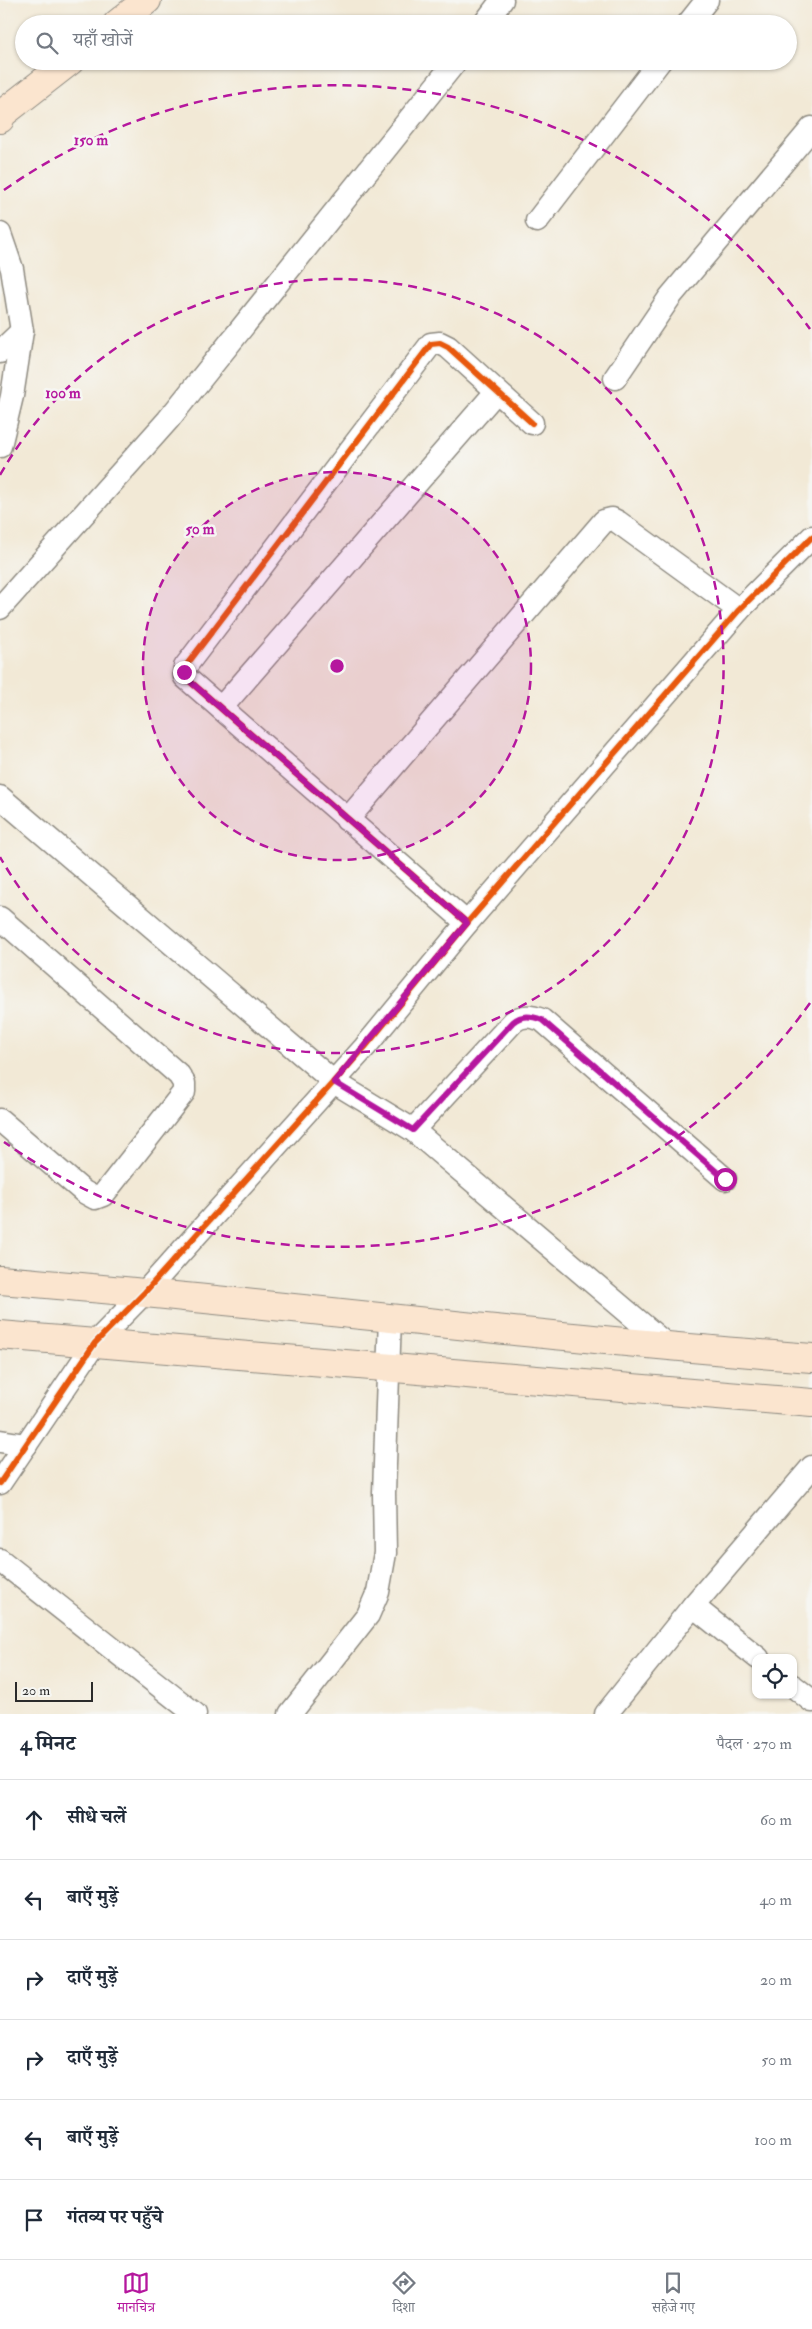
<!DOCTYPE html>
<html lang="hi">
<head>
<meta charset="utf-8">
<style>
	body { margin:0; font-family:"IM FELL Double Pica","Noto Serif Devanagari",serif; background:#f2f2f3; color:#1f2937 }
	.controls { position:absolute; right:15px; bottom:15px; display:grid; overflow:hidden; border-radius:10px; box-shadow:0 1px 4px #0004 }
	.controls button { width:45px; height:45px; display:grid; place-items:center; padding:0; border:0; border-bottom:1px solid #e0e1e3; background:#fff; color:#1f2937; font:25px sans-serif }
	.scale { position:absolute; left:15px; bottom:12px; width:78px; box-sizing:border-box; padding-left:5px; border:2px solid #2b2b2b; border-top:0; font-size:14px; line-height:18px; white-space:nowrap; color:#2b2b2b; -webkit-text-stroke:4px #f6f6f2; paint-order:stroke }
	.stop { position:absolute; width:15px; height:15px; margin:-11px; border:4px solid #b5179e; border-radius:50%; background:#fff }
	.stop.end { background:#b5179e; border-color:#fff; box-shadow:0 1px 5px #0008 }
	.list { margin:0; padding:0; list-style:none }
	h2 { display:flex; justify-content:space-between; align-items:center; height:65px; margin:0; padding:0 20px; font-size:21px }
	h2 small { font-size:16px; font-weight:400; color:#747a83 }
	.list li { display:grid; grid-template-columns:32px 1fr auto; gap:15px; align-items:center; box-sizing:border-box; height:80px; padding:0 20px; border-top:1px solid #e0e1e3 }
	.list b { display:block; font-size:19px; white-space:nowrap }
	.list em { font-size:16px; font-style:normal; color:#747a83 }
	.icon { flex:none; width:28px; height:28px; fill:none; stroke:currentColor; stroke-width:2; stroke-linecap:round; stroke-linejoin:round }
	.map { position:relative; flex:none; width:812px; height:1714px; overflow:hidden }
	.search { position:absolute; background:#fff; box-shadow:0 1px 4px #0004; left:15px; right:15px; top:15px; height:55px; display:flex; align-items:center; gap:12px; box-sizing:border-box; padding:0 18px; border-radius:28px; color:#747a83; font-size:19px }
	.sheet { height:545px; background:#fff }
	nav { display:flex; justify-content:space-around; align-items:center; box-sizing:border-box; height:70px; border-top:1px solid #e0e1e3; background:#fff; font-size:14px; color:#747a83 }
	nav a { display:grid; justify-items:center; gap:2px }
	nav .on { color:#b5179e }
	.map>svg:first-child { display:block }
	.lines { fill:none; stroke-linecap:round; stroke-linejoin:round }
	.street-casing { stroke:#8e8a80; stroke-width:25 }
	.secondary-casing { stroke:#8e8a80; stroke-width:30 }
	.street { stroke:#fff; stroke-width:22 }
	.secondary { stroke:#fbe5cf; stroke-width:28 }
	.cycleway-casing { stroke:#f6f6f2; stroke-width:9 }
	.cycleway { stroke:#e8590c; stroke-width:6 }
	.route { stroke:#b5179e; stroke-width:6 }
	.ring { fill:none; stroke:#b5179e; stroke-width:2.5; stroke-dasharray:9 6 }
	.centre { fill:#b5179e; stroke:#f6f6f2; stroke-width:2.5 }
	.ring-label { font-size:15px; text-anchor:middle; font-weight:bold; fill:#b5179e; stroke:#f6f6f2; stroke-width:5; stroke-linejoin:round; paint-order:stroke }
</style>
</head>
<body>
<div class="map">
<svg width="812" height="1714" viewBox="0 0 812 1714">
	<rect width="100%" height="100%" fill="#f6f6f2"/>
	<filter id="ink" filterUnits="userSpaceOnUse"><feTurbulence type="fractalNoise" baseFrequency=".02" numOctaves="2"/><feDisplacementMap in="SourceGraphic" scale="10" xChannelSelector="R" yChannelSelector="G"/><feConvolveMatrix kernelMatrix="1 2 1 2 8 2 1 2 1" color-interpolation-filters="sRGB"/></filter>
	<filter id="wash" filterUnits="userSpaceOnUse"><feTurbulence type="fractalNoise" baseFrequency=".0096" numOctaves="4" result="noise"/><feDisplacementMap in="SourceGraphic" scale="20" xChannelSelector="R" yChannelSelector="G"/><feGaussianBlur stdDeviation="1.12" result="paint"/><feColorMatrix in="noise" values="0 0 0 0 0 0 0 0 0 0 0 0 0 0 0 0 0 1.4 0 .05"/><feComposite in="paint" operator="in"/></filter>
	<g filter="url(#wash)">
		<rect width="100%" height="100%" fill="#f2e9d6"/>
	</g>
	<g filter="url(#ink)">
		<g class="lines">
			<!-- street casing -->
			<g class="street-casing">
				<g id="street">
					<polyline points="484,24 502,0"/>
					<polyline points="688,24 707,0"/>
					<polyline points="537,221 660,61"/>
					<polyline points="0,234 12,269 22,331 12,396 0,446"/>
					<polyline points="0,352 22,331"/>
					<polyline points="615,378 670,297 812,128"/>
					<polyline points="0,608 168,420 456,61"/>
					<polyline points="221,708 496,392"/>
					<polyline points="0,797 334,1082 413,1130 669,1347"/>
					<polyline points="347,820 604,521 612,519 618,522 739,610"/>
					<polyline points="0,918 179,1075 184,1083 184,1092 103,1195 95,1198 84,1192 0,1120"/>
					<polyline points="467,923 185,677 185,667 431,344 440,343 448,347 532,423"/>
					<path d="M413,1130l100,-108c9,-8 19,-6 29,-2l183,159"/>
					<polyline points="0,1441 26,1445"/>
					<polyline points="0,1483 95,1343 145,1292 365,1047 467,923 739,610 812,537"/>
					<polyline points="0,1560 195,1714"/>
					<polyline points="693,1606 758,1658"/>
					<polyline points="793,1686 812,1701"/>
					<polyline points="290,1714 368,1615 378,1592 385,1553 384,1493 390,1317"/>
					<polyline points="606,1714 693,1606 812,1467"/>
				</g>
			</g>
			<!-- secondary casing -->
			<g class="secondary-casing">
				<g id="secondary">
					<polyline points="117,24 147,0"/>
					<polyline points="0,119 2,114 70,61"/>
					<path d="M0,1280c271,22 541,58 812,78"/>
					<polyline points="0,1335 812,1403"/>
				</g>
			</g>
			<!-- street -->
			<use href="#street" class="street"/>
			<!-- secondary -->
			<use href="#secondary" class="secondary"/>
			<!-- cycleway casing -->
			<g class="cycleway-casing">
				<g id="cycleway">
					<polyline points="467,923 185,677 185,667 431,344 440,343 448,347 532,423"/>
					<polyline points="0,1483 95,1343 145,1292 365,1047 467,923 739,610 812,537"/>
				</g>
			</g>
			<!-- cycleway -->
			<use href="#cycleway" class="cycleway"/>
		</g>
	</g>
	<g class="lines" filter="url(#ink)">
		<!-- route -->
		<path class="route" d="M184,672l1,5 282,246 -133,159 79,48 100,-108c9,-8 19,-6 29,-2l183,159"/>
	</g>
	<!-- distance rings -->
	<circle cx="337" cy="666" r="194" fill="#b5179e" fill-opacity=".12"/>
	<g class="ring">
		<circle cx="337" cy="666" r="194"/>
		<path d="M0 475A387 387 0 1 1 0 857"/>
		<path d="M810 1003A581 581 0 0 1 4 1142M4 190A581 581 0 0 1 810 329"/>
	</g>
	<circle cx="337" cy="666" r="8" class="centre"/>
	<g class="ring-label">
		<text x="91" y="145">150 m</text>
		<text x="63" y="398">100 m</text>
		<text x="200" y="534">50 m</text>
	</g>
</svg>
<div class="controls">
<button><svg class="icon" aria-label="locate" viewBox="0 0 24 24"><circle cx="12" cy="12" r="6"/><path d="M12 2v4M12 18v4M2 12h4M18 12h4"/></svg></button>
</div>
<div class="scale">20 m</div>
<div class="stop" style="left:725px;top:1179px"></div>
<div class="stop end" style="left:184px;top:672px"></div>
<div class="search"><svg class="icon" aria-label="search" viewBox="0 0 24 24"><circle cx="10" cy="10" r="6"/><path d="M15 15l6 6"/></svg>यहाँ खोजें</div>
</div>
<section class="sheet">
<h2>4 मिनट<small>पैदल · 270 m</small></h2>
<ul class="list">
<li><svg class="icon" aria-label="ahead" viewBox="0 0 24 24"><path d="M12 20V5M6 11l6-6 6 6"/></svg><div><b>सीधे चलें</b></div><em>60 m</em></li>
<li><svg class="icon" aria-label="left" viewBox="0 0 24 24"><path d="M17 20v-9H6M10 6l-5 5 5 5"/></svg><div><b>बाएँ मुड़ें</b></div><em>40 m</em></li>
<li><svg class="icon" aria-label="right" viewBox="0 0 24 24"><path d="M7 20v-9h11M14 6l5 5-5 5"/></svg><div><b>दाएँ मुड़ें</b></div><em>20 m</em></li>
<li><svg class="icon" aria-label="right" viewBox="0 0 24 24"><path d="M7 20v-9h11M14 6l5 5-5 5"/></svg><div><b>दाएँ मुड़ें</b></div><em>50 m</em></li>
<li><svg class="icon" aria-label="left" viewBox="0 0 24 24"><path d="M17 20v-9H6M10 6l-5 5 5 5"/></svg><div><b>बाएँ मुड़ें</b></div><em>100 m</em></li>
<li><svg class="icon" aria-label="arrive" viewBox="0 0 24 24"><path d="M6 21V4h12l-3 4 3 4H6"/></svg><div><b>गंतव्य पर पहुँचे</b></div></li>
</ul>
</section>
<nav>
<a class="on"><svg class="icon" aria-label="map" viewBox="0 0 24 24"><path d="M3 6l6-2 6 2 6-2v14l-6 2-6-2-6 2zM9 4v14M15 6v14"/></svg>मानचित्र</a>
<a><svg class="icon" aria-label="directions" viewBox="0 0 24 24"><path d="M12 3l9 9-9 9-9-9zM9 14v-3h6M13 9l2 2-2 2"/></svg>दिशा</a>
<a><svg class="icon" aria-label="saved" viewBox="0 0 24 24"><path d="M7 4h10v16l-5-4-5 4z"/></svg>सहेजे गए</a>
</nav>
</body>
</html>
